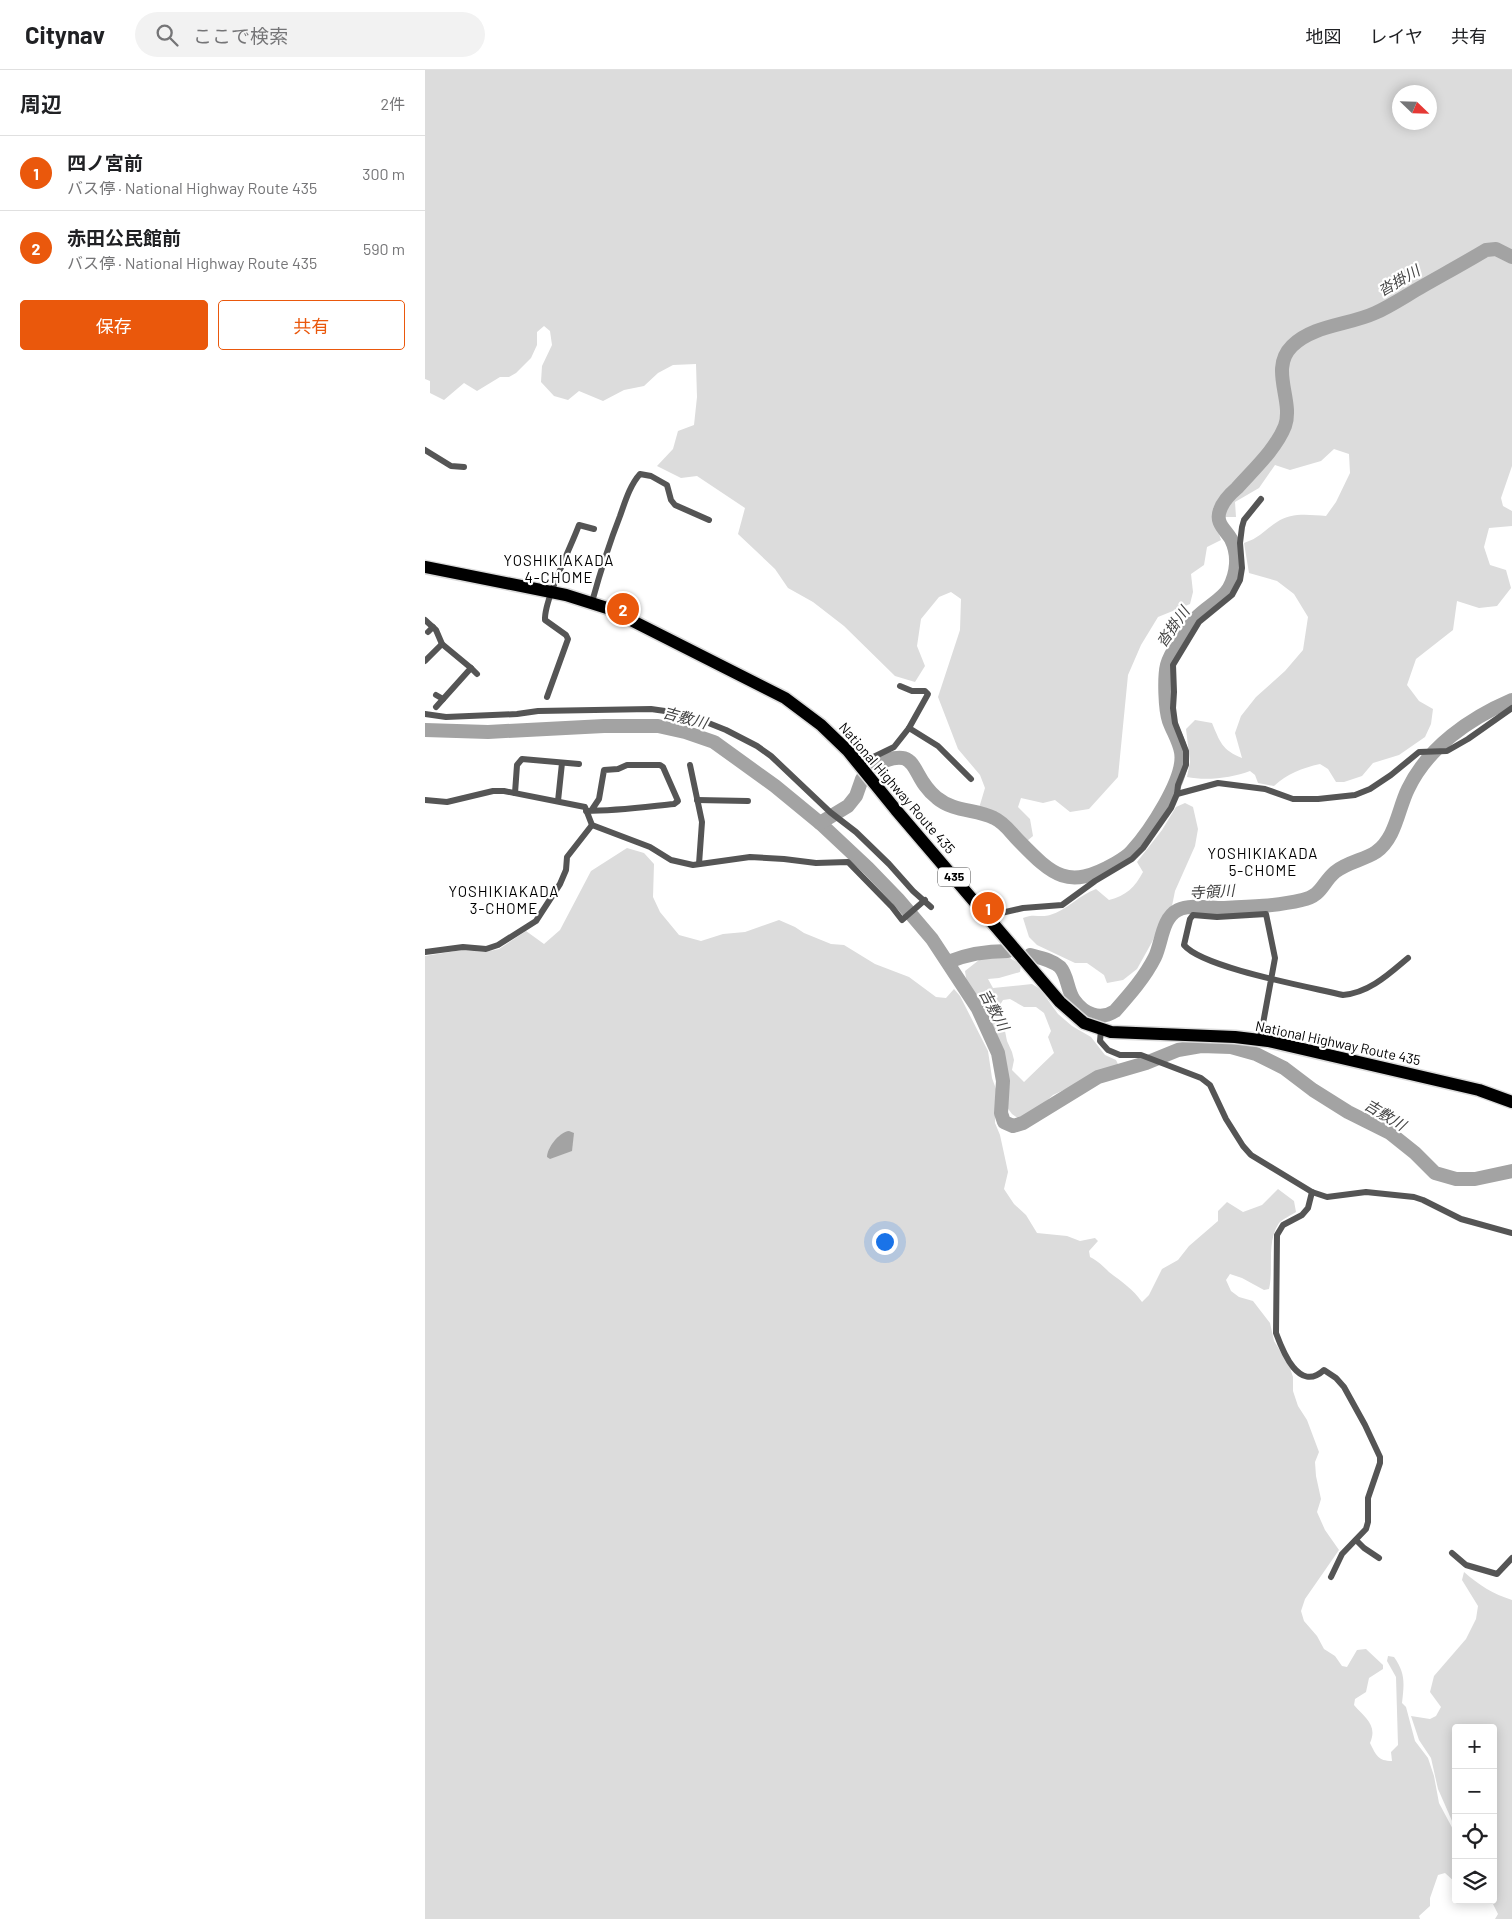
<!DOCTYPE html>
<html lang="ja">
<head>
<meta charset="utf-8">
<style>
	body { margin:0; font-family:Barlow,"Noto Sans JP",sans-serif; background:#f2f2f2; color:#202124 }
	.controls { position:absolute; right:15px; bottom:15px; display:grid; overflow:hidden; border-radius:5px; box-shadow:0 2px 12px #0003 }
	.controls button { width:45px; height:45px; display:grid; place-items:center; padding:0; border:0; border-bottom:1px solid #e0e0e0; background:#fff; color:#202124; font:25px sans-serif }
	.compass { position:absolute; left:967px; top:15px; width:45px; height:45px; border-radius:50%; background:#fff; box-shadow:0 2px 12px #0003; rotate:113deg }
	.you { position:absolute; left:459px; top:1171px; width:18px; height:18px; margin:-12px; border:4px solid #fff; border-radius:50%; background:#1a73e8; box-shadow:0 0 0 8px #1a73e833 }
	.badge { display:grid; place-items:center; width:32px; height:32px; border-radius:50%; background:#ea580c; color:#fff; font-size:16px; font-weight:700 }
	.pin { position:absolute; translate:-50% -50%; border:2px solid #fff; box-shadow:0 1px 5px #0006 }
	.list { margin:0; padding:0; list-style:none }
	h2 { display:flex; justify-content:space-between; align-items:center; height:65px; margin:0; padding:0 20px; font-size:21px }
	h2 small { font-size:16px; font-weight:400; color:#757577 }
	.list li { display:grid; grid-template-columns:32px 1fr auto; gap:15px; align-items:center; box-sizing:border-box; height:75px; padding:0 20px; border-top:1px solid #e0e0e0 }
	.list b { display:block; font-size:19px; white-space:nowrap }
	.list p { margin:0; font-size:16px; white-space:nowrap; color:#757577 }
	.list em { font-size:16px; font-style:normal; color:#757577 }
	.actions { display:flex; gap:10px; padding:15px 20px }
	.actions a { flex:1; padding:11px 0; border:1px solid #ea580c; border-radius:5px; text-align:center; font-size:18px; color:#ea580c }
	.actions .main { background:#ea580c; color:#fff }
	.icon { flex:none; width:28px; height:28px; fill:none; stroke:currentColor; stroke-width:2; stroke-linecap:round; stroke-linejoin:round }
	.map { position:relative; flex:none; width:1087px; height:1849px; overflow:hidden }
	header { display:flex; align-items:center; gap:30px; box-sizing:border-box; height:70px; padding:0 25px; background:#fff; border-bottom:1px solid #e0e0e0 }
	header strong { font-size:24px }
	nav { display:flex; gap:28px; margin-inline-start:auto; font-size:18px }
	.search { width:350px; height:45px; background:#f2f2f2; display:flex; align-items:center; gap:12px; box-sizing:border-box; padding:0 18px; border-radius:28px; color:#757577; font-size:19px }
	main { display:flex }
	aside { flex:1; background:#fff }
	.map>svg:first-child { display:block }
	.green { fill:#dcdcdc; fill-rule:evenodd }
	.water { fill:#a3a3a3 }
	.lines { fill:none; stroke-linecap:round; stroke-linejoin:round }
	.river { stroke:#a3a3a3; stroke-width:14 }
	.highway-casing { stroke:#dbdbdb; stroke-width:15 }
	.street { stroke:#555; stroke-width:6 }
	.highway { stroke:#000; stroke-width:12 }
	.labels { text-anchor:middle; stroke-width:4.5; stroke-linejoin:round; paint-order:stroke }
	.shield { fill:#fff; stroke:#4c4c4c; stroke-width:1 }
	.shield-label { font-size:12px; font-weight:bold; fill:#000 }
	.street-label { font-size:14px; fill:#000; stroke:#fff }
	.water-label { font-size:15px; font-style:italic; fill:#444; stroke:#fff }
	.neighbourhood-label { font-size:15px; letter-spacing:1px; fill:#000; stroke:#fff }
</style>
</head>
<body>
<header>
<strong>Citynav</strong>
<div class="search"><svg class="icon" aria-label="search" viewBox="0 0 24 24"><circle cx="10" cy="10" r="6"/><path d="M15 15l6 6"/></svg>ここで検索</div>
<nav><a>地図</a><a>レイヤ</a><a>共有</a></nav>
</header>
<main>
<aside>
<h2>周辺<small>2件</small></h2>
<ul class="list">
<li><span class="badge">1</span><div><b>四ノ宮前</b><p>バス停 · National Highway Route 435</p></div><em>300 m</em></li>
<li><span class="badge">2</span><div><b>赤田公民館前</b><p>バス停 · National Highway Route 435</p></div><em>590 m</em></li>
</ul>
<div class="actions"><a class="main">保存</a><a>共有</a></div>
</aside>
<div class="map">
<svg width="1087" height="1849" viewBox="0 0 1087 1849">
	<rect width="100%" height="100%" fill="#fff"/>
	<!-- green -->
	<g class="green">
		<path d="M0,0h1087v396l-11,32 2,8 9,5v15l-23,2 -5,19 6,18 16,5 5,18 -14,18 -18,2 -22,-7 -4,29 -37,29 -9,26 12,16 14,8 -2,15 -6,13 -26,18 -26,8 -11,13 -18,6h-8l-8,-13 -8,-5c-18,4 -33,10 -46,22l-16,-3 -3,-8 -5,-4c-18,7 -44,10 -63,6l3,-15 -4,-33 9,-9 17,3c8,19 10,27 30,35l-7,-25 6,-17 15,-19 29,-26 18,-21 5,-33 -14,-23 -17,-13 -28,-8 -5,-30c17,-6 19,-12 33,-21 14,-10 33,-7 49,-6l10,-14 14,-29 -1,-19 -15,-5 -13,12 -31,9 -15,-5 -16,23 -24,14 1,15h-14l-7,5 6,18 -14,7 -3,18 -13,9 2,18 -3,12 -32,13 -17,28 -13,30 -10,102 -29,32 -19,3 -15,-12 -12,3 -22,-5 -3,9 12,12 3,17 -6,5 -29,-27 -19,-6 6,-20 -5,-13 -22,-26 -20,-52 22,-67 1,-31 -10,-7 -12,5 -18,22 -4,27 8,20 -10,16 -20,-6 -51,-50 -31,-24 -25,-14 -13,-19 -37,-35 7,-26 -48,-32 -16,2 -24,-12 16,-17 5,-18 16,-6 3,-28 -1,-33 -23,1 -15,8 -14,13 -20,4 -21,11 -24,-10 -11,9 -14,-4 -13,-14 1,-16 10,-21 -2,-14 -6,-5 -7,6v13l-6,13 -15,15 -7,4h-9l-23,14 -13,-8 -20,17 -14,-7v-12l-5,-2zM974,22h30v30h-30z"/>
		<path d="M760,733l8,4 5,22 -3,17 -20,45 -3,15 -14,22 -6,14 -15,27 -14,11 -16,3 -3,-8 -17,-12h-12l-38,-18 -8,-8 -6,-19c11,-5 17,0 27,-3 17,-5 29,-20 46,-26l13,11c17,-4 26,-13 34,-28l-6,-10 25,-32 14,-23z"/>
		<path d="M202,778l17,5 10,11 -1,33 7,15 19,23 22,6 22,-7 22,-2 34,-12 16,7 9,6 27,11 13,1 31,19 34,13 27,20 10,1 8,-9 6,7 28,55 4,27 4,11 -1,34 5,12 8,37 -4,17 10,15 12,11 11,18 30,3 13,5 15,-3 3,3 -9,10 1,6c8,4 13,9 19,15 13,10 24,17 33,30l7,-7 13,-26 16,-9 11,-14 29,-25v-10l9,-9 16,10 19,-7 16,-16 16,12 2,11c-5,3 -13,7 -17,11 -13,19 -5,46 -10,66l-5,1 -22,-12 -12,-4 -4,6 5,11 8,6 14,4 17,22 4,18 15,24 4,12v14l5,15 9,14 12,32 -4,10 1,14 5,23 -4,13 8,18 14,20 -34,49 -4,12 3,10 13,15 7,13 11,7 7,10 5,1 10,-17 9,-1 17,16v4l-14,9 -3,14 -11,7 -1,6c11,13 24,20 16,38 6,12 8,18 22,18l-1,-9 7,-7 -2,-68 -9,-16 1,-5 6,1c12,17 10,27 8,46l4,4 9,34 13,17 6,18 5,27 17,32v48l-11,-10 -7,2 -8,23v8l-11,10 1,3h-995v-963l37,-6 23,2 14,-3 27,-18 18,13 16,-14 31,-59z"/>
		<path d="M563,887l22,1 11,7 -1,7 -21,6 -11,1 5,9 39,-4 8,5 18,25 14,12 19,11 14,18 11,5 3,6 -19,7 -47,22 -19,17 -15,7 -7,-5 -6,-8c5,-32 -5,-65 -22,-93 -11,-18 -16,-19 -19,-42l14,-11zM585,929l14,8h12l8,6 7,18 -3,6 6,16 -30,29 -12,-12 2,-10 -2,-8 -5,-11 -3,-15 -7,-16 6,-10z"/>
		<path d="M1039,1502c15,13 29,22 48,28v319h-17l3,-5 -7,-14h2v-172h-37v102l-18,-41 -7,-31 -12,-18 -8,-24 19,3 6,-3 5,-9 -11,-15 4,-16 32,-37 10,-20 2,-13 -16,-26z"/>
	</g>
	<!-- water -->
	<path class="water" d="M144,1061l5,2 -2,18 -22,8 -3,-2c0,-9 12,-25 22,-26z"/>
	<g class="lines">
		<!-- river -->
		<g class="river">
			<polyline points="0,660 63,662 179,656 233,656 260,662 289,672 350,716 395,753 443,798 473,829 507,869 553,939 573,983 578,1011 576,1043 579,1052 588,1056 598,1053 673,1007 721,993 753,980 776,976 806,977 831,984 859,998 888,1020 923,1042 965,1063 990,1083 1010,1103 1031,1109 1050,1109 1087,1101"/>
			<path d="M445,697c53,-26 37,8 67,31 17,14 39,11 57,20 11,5 17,15 25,23 34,35 49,49 95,23 7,-4 13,-7 18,-13 17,-19 54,-73 49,-99 -2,-11 -8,-20 -12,-31 -4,-11 -5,-44 -2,-56 3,-12 21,-38 29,-47 10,-11 26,-18 33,-30 8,-15 10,-33 2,-49 -6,-10 -16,-16 -11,-29 3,-9 10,-16 17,-22 16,-18 39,-39 48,-62 9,-26 -16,-57 7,-80 21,-21 57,-21 83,-33 16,-7 32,-18 48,-27 21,-12 43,-24 63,-36l10,-1 16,8"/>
			<polyline points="395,753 423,736 431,726 437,709"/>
			<path d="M605,885c11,3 22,5 30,12 8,9 7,23 14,33 10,14 26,21 41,11 15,-17 30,-34 40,-54 7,-15 7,-39 23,-47 12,-6 32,-2 45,-2 26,-1 54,-2 79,-8 20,-4 20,-17 33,-28 12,-10 29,-12 41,-20 20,-14 22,-43 32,-63 20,-42 62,-71 104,-89"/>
			<path d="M523,892c19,-8 39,-11 60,-11"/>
		</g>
		<!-- highway casing -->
		<g class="highway-casing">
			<polyline id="highway" points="0,497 141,525 182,538 360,628 396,655 423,681 471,740 635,932 659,953 686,962 810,967 843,971 1054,1020 1087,1032"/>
		</g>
		<!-- street -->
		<g class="street">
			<polyline points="0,380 26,396 39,397"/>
			<path d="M167,532c8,-29 17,-58 28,-86 5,-14 10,-31 20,-42l11,2 16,9 4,15 4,5 34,15"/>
			<polyline points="0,550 11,560 17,574 46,598 11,637"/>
			<polyline points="3,562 8,557"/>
			<polyline points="0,591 17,574"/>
			<polyline points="46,598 52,604"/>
			<polyline points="475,616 487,621 500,621 503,624 484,658"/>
			<polyline points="11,625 18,629"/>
			<path d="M122,627l21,-58 -2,-4 -21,-15c-1,-20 26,-73 34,-95l15,4"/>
			<polyline points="0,644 21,647 92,644 113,641 226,639 254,643 276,650 301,660 332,676 346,686 405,742 431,762 464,794 488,821 506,837"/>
			<polyline points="434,694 469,677 484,658 513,676 546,709"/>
			<polyline points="265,695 277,752 274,794"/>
			<polyline points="90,723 92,695 97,689 154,694"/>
			<polyline points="752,724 793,713 840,719 868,729 893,729 930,725 945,719 966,705 994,682 1022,681 1043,669 1087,638"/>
			<polyline points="0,730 22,732 68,721 79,721 160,737 167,755 225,777 246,790 268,795 325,787 359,789 391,793 423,792 467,837 477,850 500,830"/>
			<polyline points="272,730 323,731"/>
			<polyline points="133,731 137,693"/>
			<path d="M161,741c30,0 59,-4 88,-7l4,-3 -15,-34 -3,-2h-33l-9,4 -14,1 -5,29 -8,12"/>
			<polyline points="563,846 598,838 637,835 670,811 707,789 718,778 746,738 752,724 753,715 761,695 761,681 750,653 748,638 749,622 748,595 774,552 807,525 815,510 817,498 815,473 817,457 819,450 836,429"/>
			<polyline points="0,882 38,877 61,879 73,875 111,851 135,814 141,800 142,787 167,755"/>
			<polyline points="676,960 675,971 683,980 695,985 716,985 776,1008 785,1015 801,1049 818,1076 826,1085 887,1122 902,1127 941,1122 989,1127 998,1130 1036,1149 1087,1163"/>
			<path d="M835,970l15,-82 -9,-44 -49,3 -24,-2 -3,4 -6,26c19,23 126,42 159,50 26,-2 46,-21 65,-37"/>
			<path d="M887,1122l-4,16 -6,7 -19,10 -6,10 -1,98c7,19 23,60 48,37l12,8 8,9 21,38 15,32v6l-12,35v24l-2,7 -24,25 -11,23"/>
			<polyline points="931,1470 939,1478 954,1488"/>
			<polyline points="1027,1483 1041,1495 1072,1504 1087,1488"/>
		</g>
		<!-- highway -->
		<use href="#highway" class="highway"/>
	</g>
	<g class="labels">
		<!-- shield labels -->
		<rect class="shield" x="513" y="797.5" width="32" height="19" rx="4"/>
		<g class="shield-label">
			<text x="529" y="811">435</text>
		</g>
		<!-- street labels -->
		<g class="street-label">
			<text transform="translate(472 718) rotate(49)" y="5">National Highway Route 435</text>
			<text transform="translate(913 973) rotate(12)" y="5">National Highway Route 435</text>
		</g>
		<!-- water labels -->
		<g class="water-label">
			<text transform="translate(974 211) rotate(-30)" y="5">沓掛川</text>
			<text transform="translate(748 557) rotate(-55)" y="5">沓掛川</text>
			<text transform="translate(260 648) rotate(15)" y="5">吉敷川</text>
			<text transform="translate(787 822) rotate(-3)" y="5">寺領川</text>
			<text transform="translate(569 940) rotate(62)" y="5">吉敷川</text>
			<text transform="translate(960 1045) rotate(31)" y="5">吉敷川</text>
		</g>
		<!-- neighbourhood labels -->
		<g class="neighbourhood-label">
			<text x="134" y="496">YOSHIKIAKADA<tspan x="134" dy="17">4-CHOME</tspan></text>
			<text x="838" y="789">YOSHIKIAKADA<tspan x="838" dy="17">5-CHOME</tspan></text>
			<text x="79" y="827">YOSHIKIAKADA<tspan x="79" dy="17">3-CHOME</tspan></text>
		</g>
	</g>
</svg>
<div class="controls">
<button>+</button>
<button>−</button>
<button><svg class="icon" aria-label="locate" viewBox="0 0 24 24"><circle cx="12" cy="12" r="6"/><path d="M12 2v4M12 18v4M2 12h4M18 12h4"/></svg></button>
<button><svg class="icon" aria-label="layers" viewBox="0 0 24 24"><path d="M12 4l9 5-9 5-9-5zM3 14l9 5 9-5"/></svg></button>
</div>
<svg class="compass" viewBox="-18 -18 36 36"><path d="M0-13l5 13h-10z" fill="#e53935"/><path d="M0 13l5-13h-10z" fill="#757577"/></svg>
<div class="you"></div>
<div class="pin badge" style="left:563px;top:838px">1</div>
<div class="pin badge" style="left:198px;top:539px">2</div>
</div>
</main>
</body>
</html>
